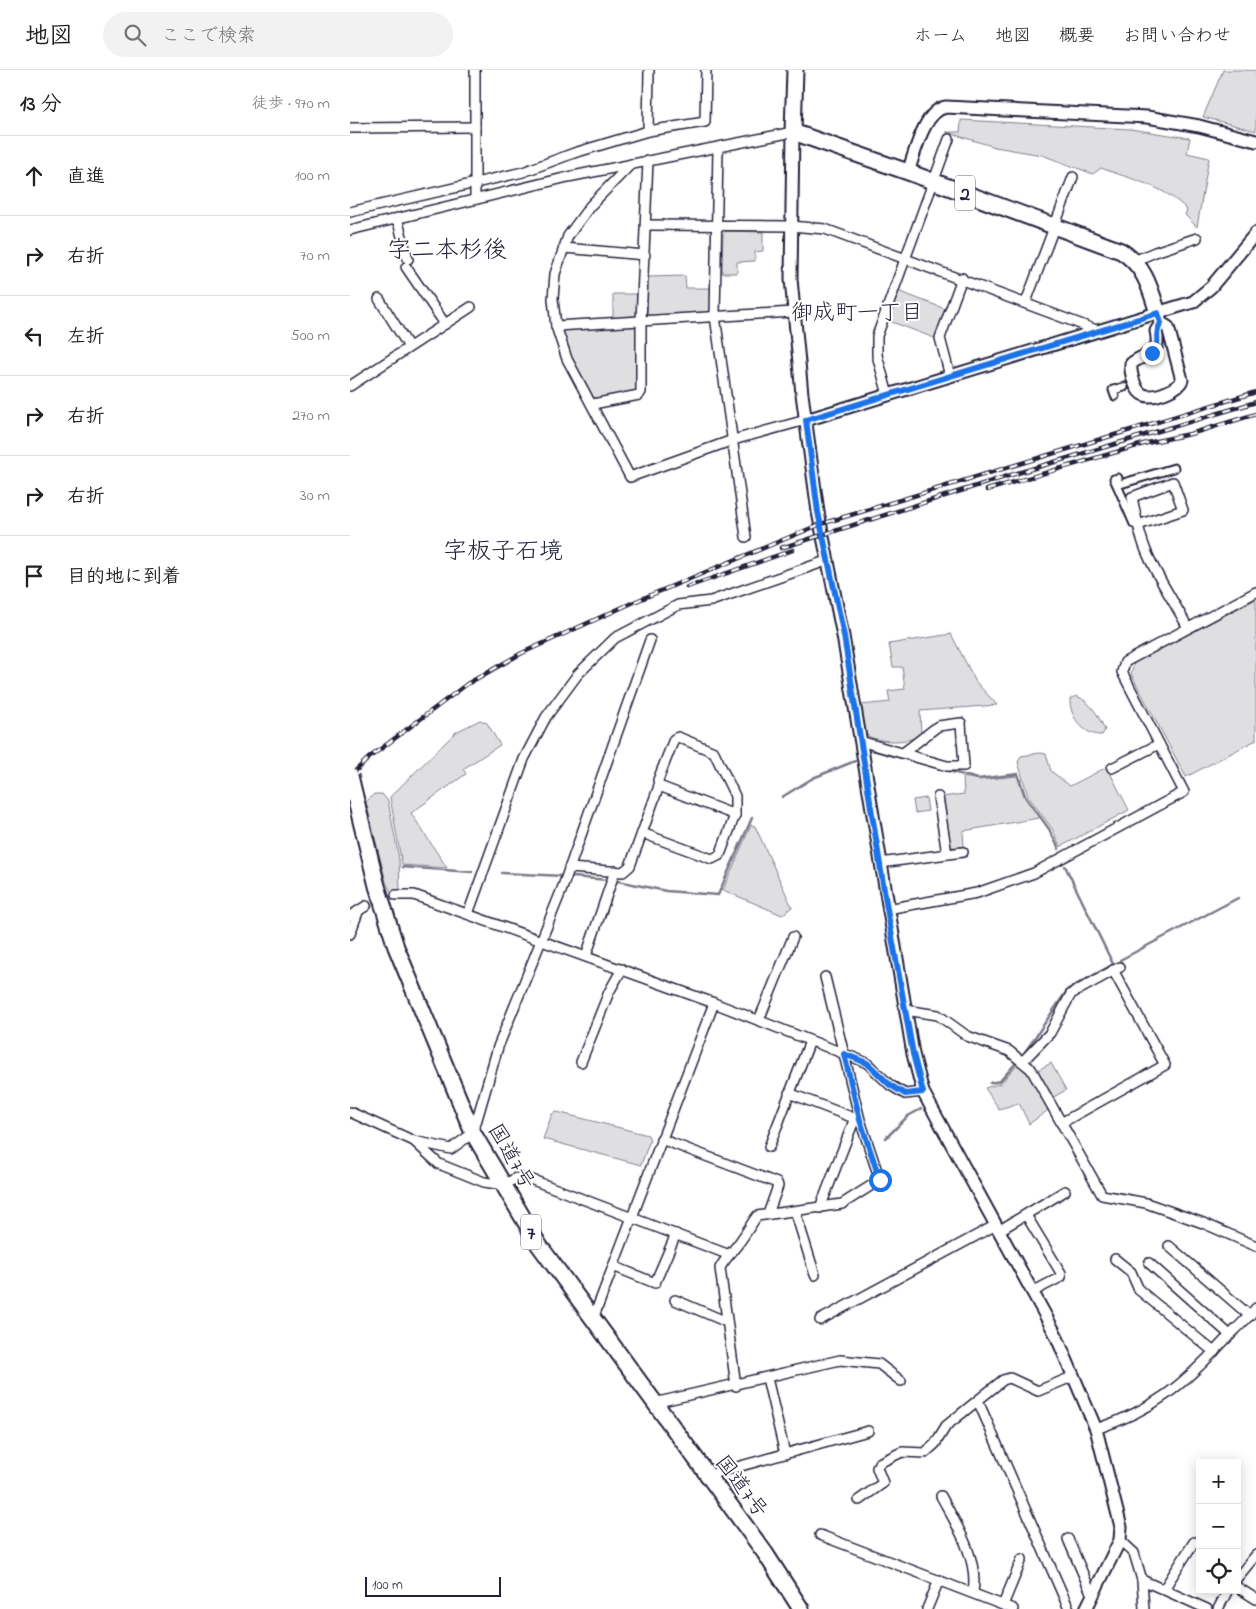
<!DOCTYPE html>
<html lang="ja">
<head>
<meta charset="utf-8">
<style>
	body { margin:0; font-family:"Indie Flower","Klee One",sans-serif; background:#f2f2f2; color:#222 }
	.controls { position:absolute; right:15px; bottom:15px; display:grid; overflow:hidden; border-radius:0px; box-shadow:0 2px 12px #0003 }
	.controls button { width:45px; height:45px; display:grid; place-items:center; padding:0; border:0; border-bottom:1px solid #e0e0e0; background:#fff; color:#222; font:25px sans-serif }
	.scale { position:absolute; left:15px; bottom:12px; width:136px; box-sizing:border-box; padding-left:5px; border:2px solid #22223b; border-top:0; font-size:14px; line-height:18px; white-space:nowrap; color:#22223b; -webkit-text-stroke:4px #fff; paint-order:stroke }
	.stop { position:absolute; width:15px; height:15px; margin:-11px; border:4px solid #1a73e8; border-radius:50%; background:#fff }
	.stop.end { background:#1a73e8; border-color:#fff; box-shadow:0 1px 5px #0008 }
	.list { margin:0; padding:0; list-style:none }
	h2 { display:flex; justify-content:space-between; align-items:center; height:65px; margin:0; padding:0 20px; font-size:21px }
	h2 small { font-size:16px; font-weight:400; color:#767676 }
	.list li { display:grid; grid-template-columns:32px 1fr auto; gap:15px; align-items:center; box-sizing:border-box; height:80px; padding:0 20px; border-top:1px solid #e0e0e0 }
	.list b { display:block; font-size:19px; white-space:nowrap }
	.list em { font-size:16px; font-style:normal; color:#767676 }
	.icon { flex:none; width:28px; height:28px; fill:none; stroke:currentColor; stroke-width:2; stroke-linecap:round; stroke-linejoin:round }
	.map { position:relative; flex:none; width:906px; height:1539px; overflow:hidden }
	header { display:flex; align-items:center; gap:30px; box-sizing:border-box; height:70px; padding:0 25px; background:#fff; border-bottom:1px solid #e0e0e0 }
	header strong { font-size:24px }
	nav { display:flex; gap:28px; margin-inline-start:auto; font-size:18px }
	.search { width:350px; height:45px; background:#f2f2f2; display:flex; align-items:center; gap:12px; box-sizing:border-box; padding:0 18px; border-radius:28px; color:#767676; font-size:19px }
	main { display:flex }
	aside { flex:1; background:#fff }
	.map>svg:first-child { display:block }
	.green { fill:#dfdfe2; stroke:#80808e }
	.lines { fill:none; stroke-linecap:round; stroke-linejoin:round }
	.stream { stroke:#7a7a88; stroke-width:2.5 }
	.minor-tunnel { stroke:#d3d3d8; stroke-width:9; stroke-dasharray:9 4.5; stroke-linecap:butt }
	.pedestrian-casing { stroke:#22223b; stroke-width:11 }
	.minor-casing { stroke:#22223b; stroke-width:12 }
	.tertiary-casing { stroke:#22223b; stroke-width:15 }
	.primary-casing { stroke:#22223b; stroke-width:19 }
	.trunk-casing { stroke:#22223b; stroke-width:19 }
	.pedestrian { stroke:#fff; stroke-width:7 }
	.minor { stroke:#fff; stroke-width:9 }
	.tertiary { stroke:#fff; stroke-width:11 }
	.primary { stroke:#fff; stroke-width:15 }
	.trunk { stroke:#fff; stroke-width:15 }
	.rail-casing { stroke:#22223b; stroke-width:4.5 }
	.rail { stroke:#fff; stroke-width:2.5; stroke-dasharray:8; stroke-linecap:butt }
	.trunk-bridge-casing { stroke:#22223b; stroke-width:19; stroke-linecap:butt }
	.trunk-bridge { stroke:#fff; stroke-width:15 }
	.route { stroke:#1a73e8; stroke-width:6 }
	.labels { text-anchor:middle; stroke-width:4; stroke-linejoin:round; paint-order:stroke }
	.shield { fill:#fff; stroke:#646476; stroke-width:1 }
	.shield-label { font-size:20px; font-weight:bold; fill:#22223b }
	.street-label { font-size:21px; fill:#22223b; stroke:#fff }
	.neighbourhood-label { font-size:22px; fill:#22223b; stroke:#fff }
	.quarter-label { font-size:24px; fill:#22223b; stroke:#fff }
</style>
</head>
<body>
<header>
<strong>地図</strong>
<div class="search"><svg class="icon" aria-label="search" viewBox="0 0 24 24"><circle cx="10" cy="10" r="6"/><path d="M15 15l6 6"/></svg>ここで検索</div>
<nav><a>ホーム</a><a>地図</a><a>概要</a><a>お問い合わせ</a></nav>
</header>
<main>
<aside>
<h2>13 分<small>徒歩 · 970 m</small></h2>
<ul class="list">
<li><svg class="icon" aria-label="ahead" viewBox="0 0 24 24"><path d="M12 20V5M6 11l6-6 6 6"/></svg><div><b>直進</b></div><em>100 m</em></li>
<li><svg class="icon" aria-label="right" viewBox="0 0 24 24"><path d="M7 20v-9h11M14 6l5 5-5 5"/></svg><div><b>右折</b></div><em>70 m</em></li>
<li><svg class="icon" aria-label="left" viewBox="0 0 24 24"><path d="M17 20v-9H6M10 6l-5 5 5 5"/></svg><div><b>左折</b></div><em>500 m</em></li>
<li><svg class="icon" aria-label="right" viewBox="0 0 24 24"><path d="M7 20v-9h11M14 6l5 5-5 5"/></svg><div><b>右折</b></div><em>270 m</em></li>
<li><svg class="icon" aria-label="right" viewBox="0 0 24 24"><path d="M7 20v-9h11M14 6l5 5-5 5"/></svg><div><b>右折</b></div><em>30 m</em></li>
<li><svg class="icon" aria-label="arrive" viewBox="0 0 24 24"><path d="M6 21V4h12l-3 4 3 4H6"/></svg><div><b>目的地に到着</b></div></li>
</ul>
</aside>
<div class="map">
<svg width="906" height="1539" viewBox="0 0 906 1539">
	<rect width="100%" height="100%" fill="#fff"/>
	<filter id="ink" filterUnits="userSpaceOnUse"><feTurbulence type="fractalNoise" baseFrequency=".02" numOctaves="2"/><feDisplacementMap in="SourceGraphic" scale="10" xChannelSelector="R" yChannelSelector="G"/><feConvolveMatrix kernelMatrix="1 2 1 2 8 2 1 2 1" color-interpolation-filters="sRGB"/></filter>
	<g filter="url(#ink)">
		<!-- green -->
		<g class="green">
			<polygon points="873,0 906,0 906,61 853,47"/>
			<path d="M611,50l169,9 60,9 -3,15 22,5 -12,69 -12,-12 2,-5c-23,-25 -55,-30 -86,-42l-8,6 -51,-19 -47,-8 -49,-15h14z"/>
			<polygon points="376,161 413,162 413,181 405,182 405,191 387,192 387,203 372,203 373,164"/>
			<polygon points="335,206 336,218 362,218 362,239 359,244 301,246 297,244 298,207"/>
			<polygon points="545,220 598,240 587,269 534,249"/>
			<polygon points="263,224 289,224 290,244 286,248 263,249"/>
			<polygon points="289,253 287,323 243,331 222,292 211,258"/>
			<polygon points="906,529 906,670 836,707 781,604 784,593"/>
			<path d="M601,564l25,48 21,23 -77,6 1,24c-13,8 -41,8 -55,0l-5,-30 29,-3 -2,-11 17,-2 -3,-22h-9l-4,-23z"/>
			<path d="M726,626c15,5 23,21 29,34l-3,5c-18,1 -33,-19 -32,-36z"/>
			<polygon points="130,650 137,653 150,675 113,699 116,704 61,743 97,798 52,795 40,727 106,662"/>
			<polygon points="690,683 696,684 701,701 720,716 757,697 779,740 710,777 703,760 678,726 668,692 671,686"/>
			<polygon points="667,706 675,728 689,748 613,761 614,777 600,777 592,727 614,724 613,707 629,710"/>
			<polygon points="24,724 32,724 38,731 49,789 50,819 41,822 36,812 16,732"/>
			<polygon points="576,728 578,741 565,743 563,730"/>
			<polygon points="401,755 405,756 442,837 432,845 373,820"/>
			<polygon points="669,992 679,1000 701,1038 679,1054 669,1033 649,1039 635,1018 651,1013"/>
			<polygon points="701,993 716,1020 700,1029 686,1001"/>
			<polygon points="207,1042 298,1065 300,1070 291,1095 193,1069 202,1044"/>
		</g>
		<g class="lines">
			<!-- stream -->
			<g class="stream">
				<polyline points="522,680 628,709 668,704 675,726 699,759 709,779"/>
				<polyline points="432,727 463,708 505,691"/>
				<polyline points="715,796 763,894"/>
				<polyline points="52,797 122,802"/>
				<polyline points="152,803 213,806"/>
				<polyline points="223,807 258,810"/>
				<polyline points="268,811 316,821 368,825 402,748"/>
				<polyline points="770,890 888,828"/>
				<polyline points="675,982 718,919 762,895"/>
				<polyline points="640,1013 650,1011 665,994"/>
				<polyline points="536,1068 558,1046 571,1039"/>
			</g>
			<!-- minor-tunnel -->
			<polyline class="minor-tunnel" points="16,836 46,825"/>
			<!-- pedestrian casing -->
			<g class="pedestrian-casing">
				<g id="pedestrian">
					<polyline points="765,326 763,320 774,317"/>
					<polyline points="767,415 764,409 768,408"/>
					<polyline points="784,454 767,415 824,398"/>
				</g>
			</g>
			<!-- minor casing -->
			<g class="minor-casing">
				<g id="minor">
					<polyline points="125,0 125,129"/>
					<polyline points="0,58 125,57"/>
					<polyline points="298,61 299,0"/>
					<polyline points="368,78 365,246 396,467"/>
					<polyline points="281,94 240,136 218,166 205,204 203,229 206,256 217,289 280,407 383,370 456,350"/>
					<polyline points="0,142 173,102 224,83 298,61 355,52 356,0"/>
					<polyline points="47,148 58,189"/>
					<polyline points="296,155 441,156 475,159 749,261"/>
					<polyline points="0,160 218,107 443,62"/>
					<polyline points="214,178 295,185"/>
					<polyline points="784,191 805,182 847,168"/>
					<polyline points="56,197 95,254"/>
					<polyline points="29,229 59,277"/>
					<polyline points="676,232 723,107"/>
					<polyline points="206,256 443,242"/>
					<polyline points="600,306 590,268 612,208"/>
					<polyline points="0,316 121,237"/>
					<polyline points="538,325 527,285 527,266 599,69"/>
					<polyline points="243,334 289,325 291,322 291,251 298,91"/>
					<path d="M788,455l45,-15 -10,-28 -41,15c4,19 7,38 15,56 11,26 28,50 41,75"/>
					<polyline points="510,671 597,696 614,696 611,653 588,656 553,683"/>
					<polyline points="762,698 809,674"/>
					<polyline points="588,727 597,784"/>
					<polyline points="292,763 362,789 370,785 385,745 309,716"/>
					<polyline points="530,793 613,782"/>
					<polyline points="219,798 273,802 280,796 309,716 308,710 324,669 328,667 364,682 385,726 385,745"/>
					<polyline points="46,825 64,825 364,933 505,988 517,993 540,1015 555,1024 573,1022"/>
					<polyline points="537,839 627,823 684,803 834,722 772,602 775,592 906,522"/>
					<polyline points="118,844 174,689 196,647 228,604 265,568 328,535 361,531 479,490"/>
					<polyline points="0,846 16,836"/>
					<polyline points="0,864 8,842"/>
					<polyline points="236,886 265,801"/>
					<polyline points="555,940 588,945 617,966 659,981 681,999 752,1125 796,1133 853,1153 906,1176"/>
					<polyline points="409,950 443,867"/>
					<polyline points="673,991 700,963 721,924 770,897"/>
					<polyline points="231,992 259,922 272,899"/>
					<polyline points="439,1023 509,1050"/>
					<polyline points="0,1042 64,1071 101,1079 123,1063 148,977 212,819 300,570"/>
					<polyline points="711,1053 815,995 763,900"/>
					<polyline points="311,1069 427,1113 428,1116 418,1144"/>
					<polyline points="65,1072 89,1094 134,1112 154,1115 166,1108 180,1109 377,1184"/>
					<polyline points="419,1077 460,971"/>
					<polyline points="470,1138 505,1048"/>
					<polyline points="445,1141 465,1205"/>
					<polyline points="676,1145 711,1203 711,1207 684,1221"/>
					<polyline points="650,1160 715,1121"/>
					<polyline points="819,1176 900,1246"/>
					<polyline points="765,1189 781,1202 789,1220 864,1282"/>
					<polyline points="799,1193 880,1265"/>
					<polyline points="263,1196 305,1213 326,1164"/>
					<polyline points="325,1230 377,1252"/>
					<polyline points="243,1249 364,933"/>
					<polyline points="470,1250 646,1155"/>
					<polyline points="417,1308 435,1384"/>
					<path d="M386,1316l-16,-118c4,-8 9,-12 14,-19 9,-10 15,-22 23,-33l85,-12 38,-24 -20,-60 -35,-143"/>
					<polyline points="628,1331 719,1539"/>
					<polyline points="304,1333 490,1290 529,1294 551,1311"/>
					<path d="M746,1359c58,-19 87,-44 128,-88 11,-11 22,-21 32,-33"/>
					<polyline points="358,1405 518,1361"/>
					<path d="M591,1426c15,28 38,63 32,96"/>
					<polyline points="509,1430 533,1413 527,1398 529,1393 552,1382 575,1383 585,1374 596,1356 653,1310 660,1308 688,1321 724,1306"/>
					<polyline points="470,1465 663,1539"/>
					<polyline points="718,1469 743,1527"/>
					<polyline points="770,1470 784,1483 792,1510 857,1539"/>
					<polyline points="887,1508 906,1485"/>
					<polyline points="792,1510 794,1539"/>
					<polyline points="887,1517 906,1529"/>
					<polyline points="814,1519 844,1472"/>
					<polyline points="653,1535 672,1489"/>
					<polyline points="577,1539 589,1510"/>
					<polyline points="868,1539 878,1520"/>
				</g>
			</g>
			<!-- tertiary casing -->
			<g class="tertiary-casing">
				<g id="tertiary">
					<polyline points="443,62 441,209 452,324 468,442 493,566 563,984 573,1022 705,1263 746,1359 771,1457 770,1470 736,1539"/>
					<path d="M558,102c7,-19 16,-62 38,-65l201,10 52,9 57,15"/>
					<path d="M808,243l3,10 7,4 14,53c-3,9 -28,19 -38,15 -9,-3 -14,-23 -13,-31 13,-12 31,-6 25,-33l5,-8"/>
					<polyline points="456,350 843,232 861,217 906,163"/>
				</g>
			</g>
			<!-- primary casing -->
			<g class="primary-casing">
				<path id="primary" d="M445,0l-2,62 115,40 213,79c24,15 29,37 37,62"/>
			</g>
			<!-- trunk casing -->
			<g class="trunk-casing">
				<polyline id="trunk" points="7,735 27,816 46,877 123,1063 189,1175 415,1483 451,1539"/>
			</g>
			<!-- pedestrian -->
			<use href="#pedestrian" class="pedestrian"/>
			<!-- minor -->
			<use href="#minor" class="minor"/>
			<!-- tertiary -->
			<use href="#tertiary" class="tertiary"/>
			<!-- primary -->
			<use href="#primary" class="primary"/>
			<!-- trunk -->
			<use href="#trunk" class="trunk"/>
			<!-- rail casing -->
			<g class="rail-casing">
				<g id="rail">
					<polyline points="637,420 797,373 840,364 906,344"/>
					<polyline points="431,478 661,405 906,332"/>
					<polyline points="337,517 443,480"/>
					<polyline points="0,706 20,687 117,614 172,583 284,532 471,454 906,322"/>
				</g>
			</g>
			<!-- rail -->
			<use href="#rail" class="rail"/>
			<!-- trunk-bridge casing -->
			<g class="trunk-bridge-casing">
				<polyline id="trunk-bridge" points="0,706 7,735"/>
			</g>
			<!-- trunk-bridge -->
			<use href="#trunk-bridge" class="trunk-bridge"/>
		</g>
	</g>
	<g class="lines" filter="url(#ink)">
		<!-- route -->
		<path class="route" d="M530,1110l-20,-60 -16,-66 23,9 23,22 15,9 18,-2 -10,-38 -26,-145 -43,-273 -26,-124 -12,-92 352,-107 3,10c-9,14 2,17 -9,30"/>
	</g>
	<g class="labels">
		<!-- shield labels -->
		<g class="shield">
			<rect x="605" y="105.5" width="20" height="35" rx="4"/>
			<rect x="171" y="1144.5" width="20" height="35" rx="4"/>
		</g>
		<g class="shield-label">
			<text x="615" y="130">2</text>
			<text x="181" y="1169">7</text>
		</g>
		<!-- street labels -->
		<g class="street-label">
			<text transform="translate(162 1086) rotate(60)" y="7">国道7号</text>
			<text transform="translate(392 1416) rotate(53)" y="7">国道7号</text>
		</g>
		<!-- neighbourhood labels -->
		<g class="neighbourhood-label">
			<text x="507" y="249">御成町一丁目</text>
		</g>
		<!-- quarter labels -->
		<g class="quarter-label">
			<text x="97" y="187">字二本杉後</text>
			<text x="153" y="488">字板子石境</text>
		</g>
	</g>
</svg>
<div class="controls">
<button>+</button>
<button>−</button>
<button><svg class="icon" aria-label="locate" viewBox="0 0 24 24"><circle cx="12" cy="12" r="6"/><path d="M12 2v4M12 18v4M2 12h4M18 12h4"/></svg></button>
</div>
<div class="scale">100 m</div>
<div class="stop" style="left:530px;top:1110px"></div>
<div class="stop end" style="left:802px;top:283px"></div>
</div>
</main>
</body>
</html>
